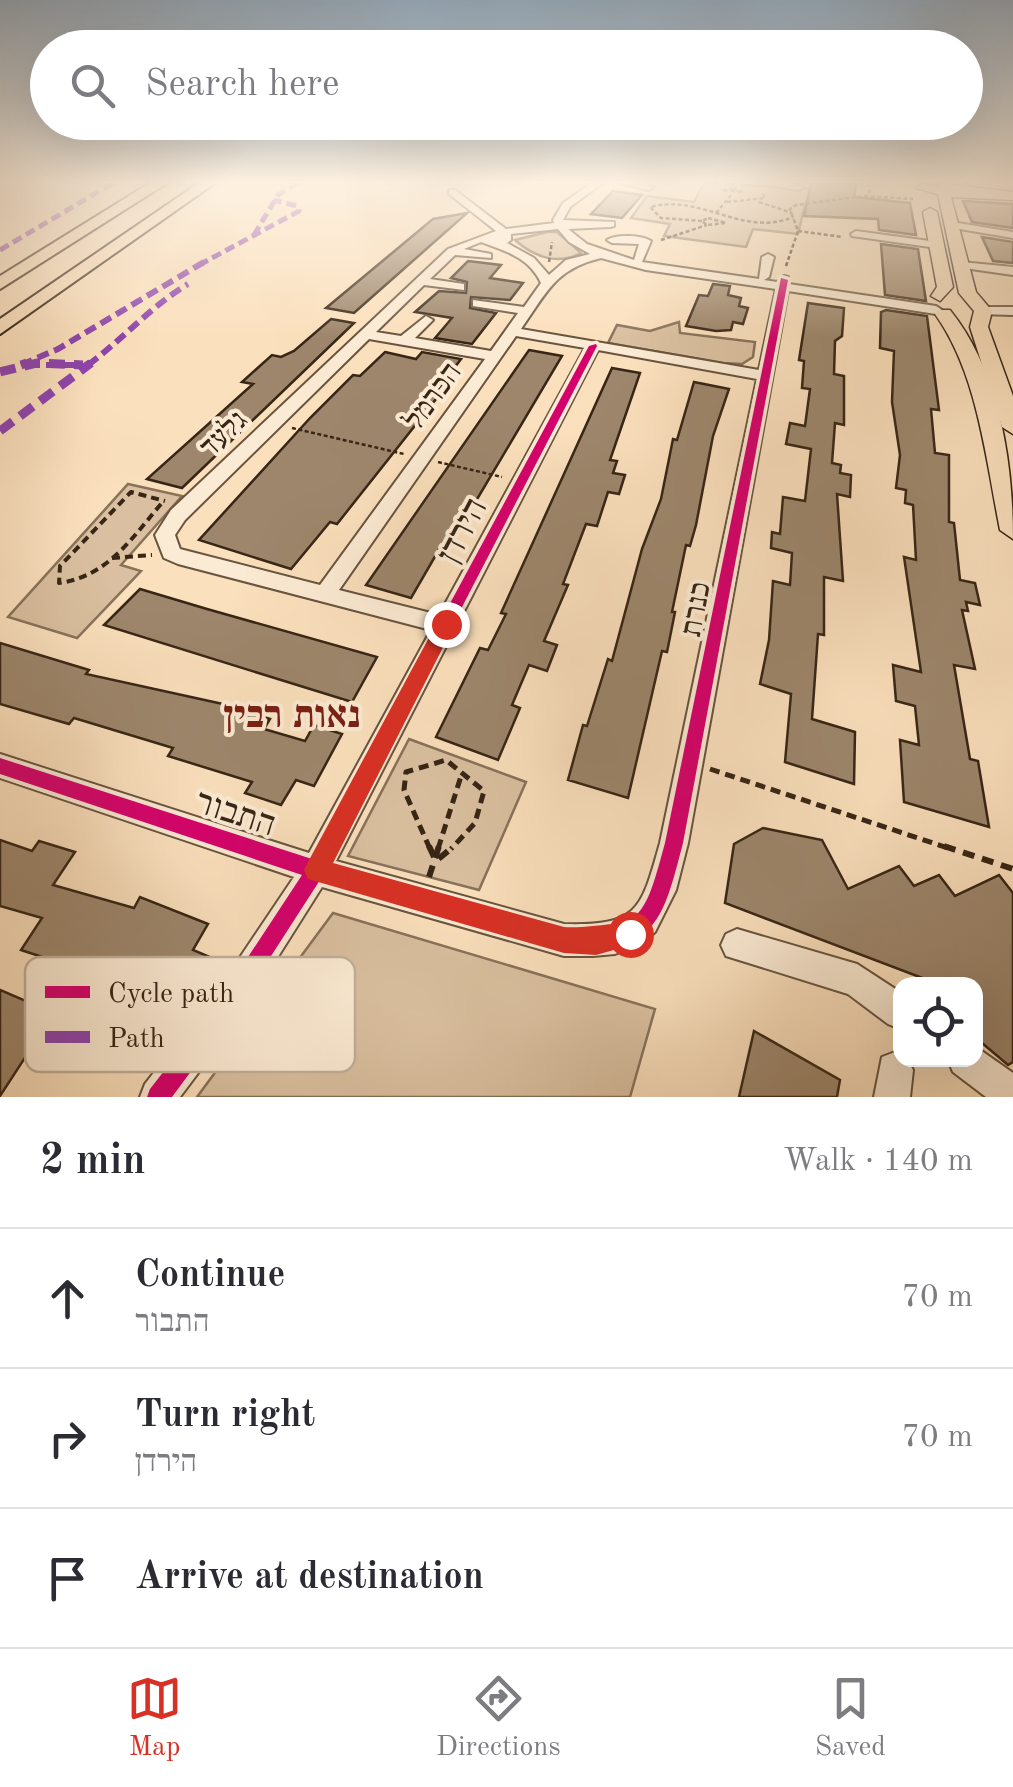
<!DOCTYPE html>
<html lang="en">
<head>
<meta charset="utf-8">
<style>
	body { margin:0; font-family:"Old Standard TT","Frank Ruhl Libre",serif; background:#f7f7f7; color:#2b2b33 }
	.controls { position:absolute; right:30px; bottom:30px; display:grid; overflow:hidden; border-radius:20px; box-shadow:0 10px 40px #0002 }
	.controls button { width:90px; height:90px; display:grid; place-items:center; padding:0; border:0; border-bottom:2px solid #e1e1e2; background:#fff; color:#2b2b33; font:50px sans-serif }
	.stop { position:absolute; width:30px; height:30px; margin:-22px; border:8px solid #d93025; border-radius:50%; background:#fff }
	.stop.end { background:#d93025; border-color:#fff; box-shadow:0 2px 10px #0008 }
	.list { margin:0; padding:0; list-style:none }
	h2 { display:flex; justify-content:space-between; align-items:center; height:130px; margin:0; padding:0 40px; font-size:42px }
	h2 small { font-size:32px; font-weight:400; color:#7c7c81 }
	.list li { display:grid; grid-template-columns:65px 1fr auto; gap:30px; align-items:center; box-sizing:border-box; height:140px; padding:0 40px; border-top:2px solid #e1e1e2 }
	.list b { display:block; font-size:38px; white-space:nowrap }
	.list p { margin:0; font-size:32px; white-space:nowrap; color:#7c7c81 }
	.list em { font-size:32px; font-style:normal; color:#7c7c81 }
	.icon { flex:none; width:55px; height:55px; fill:none; stroke:currentColor; stroke-width:2; stroke-linecap:round; stroke-linejoin:round }
	.map { position:relative; flex:none; width:1013px; height:1097px; overflow:hidden }
	.search { position:absolute; background:#fff; box-shadow:0 10px 40px #0002; left:30px; right:30px; top:30px; height:110px; display:flex; align-items:center; gap:25px; box-sizing:border-box; padding:0 35px; border-radius:55px; color:#7c7c81; font-size:38px }
	.sheet { height:550px; background:#fff }
	nav { display:flex; justify-content:space-around; align-items:center; box-sizing:border-box; height:140px; border-top:2px solid #e1e1e2; background:#fff; font-size:28px; color:#7c7c81 }
	nav a { display:grid; justify-items:center; gap:5px }
	nav .on { color:#d93025 }
	.map>svg:first-child { display:block }
	.green { fill:#dac0a0; stroke:#88725a; stroke-width:2.5 }
	.building { fill:#9d866c; stroke:#372515; stroke-width:2.5 }
	.lines { fill:none; stroke-linecap:round; stroke-linejoin:round }
	.minor-casing { stroke:#68543f; stroke-width:4 }
	.major-casing { stroke:#372515; stroke-width:3 }
	.highway-casing { stroke:#372515; stroke-width:4 }
	.path-far3 { stroke:#372515; stroke-width:2.5; stroke-dasharray:4 2.5; stroke-linecap:butt }
	.path-far2 { stroke:#372515; stroke-width:4; stroke-dasharray:8 5; stroke-linecap:butt }
	.path-far1 { stroke:#372515; stroke-width:5; stroke-dasharray:10 6; stroke-linecap:butt }
	.path { stroke:#372515; stroke-width:6; stroke-dasharray:12 8; stroke-linecap:butt }
	.minor { fill:#fcebd4; fill-rule:evenodd }
	.major { fill:#fbe0bd; fill-rule:evenodd }
	.highway { fill:#fbe0bd; fill-rule:evenodd }
	.quiet-far2 { stroke:#8e44ad; stroke-width:5; stroke-dasharray:10 5; stroke-linecap:butt }
	.quiet-far1 { stroke:#8e44ad; stroke-width:6; stroke-dasharray:12 6; stroke-linecap:butt }
	.quiet { stroke:#8e44ad; stroke-width:9; stroke-dasharray:16 9; stroke-linecap:butt }
	.cycleway-casing { stroke:#fcebd4; stroke-width:7 }
	.cycleway { fill:#d6006c; fill-rule:evenodd }
	.route { fill:#d93025 }
	.labels { text-anchor:middle; stroke-width:8; stroke-linejoin:round; paint-order:stroke }
	.street-label { font-size:30px; fill:#372515; stroke:#fcebd4 }
	.near-street-label { font-size:35px; fill:#372515; stroke:#fcebd4 }
	.near-neighbourhood-label { font-size:38px; font-weight:bold; fill:#7a1f14; stroke:#fcebd4 }
	.key { fill:#fcebd4; stroke:#c1b09b; stroke-width:2.5 }
	.key-label { font-size:28px; fill:#372515 }
</style>
</head>
<body>
<div class="map">
<svg width="1013" height="1097" viewBox="0 0 1013 1097">
	<rect width="100%" height="100%" fill="#fbe0bd"/>
	<filter id="stains"><feTurbulence type="fractalNoise" baseFrequency=".002" numOctaves="4"/><feColorMatrix values="0 0 0 0 .2 0 0 0 0 .09 0 0 0 0 .02 0 0 0 .5 -.17"/></filter>
	<radialGradient id="worn" r=".72"><stop offset=".6" stop-color="#630" stop-opacity="0"/><stop offset="1" stop-color="#630" stop-opacity=".3"/></radialGradient>
	<!-- green -->
	<g class="green">
		<polygon points="704,183 855,191 854,210 805,204 798,234 753,229 746,247 664,236 670,224 631,218 647,196 694,202"/>
		<path d="M547,232h10l24,21c-24,13 -48,3 -66,-13z"/>
		<polygon points="679,322 680,333 755,342 753,357 742,364 723,363 608,343 617,325 650,331"/>
		<polygon points="128,484 182,496 121,565 141,571 77,638 8,617"/>
		<polygon points="409,739 526,782 479,890 348,856"/>
		<polygon points="333,913 655,1009 630,1097 197,1097"/>
	</g>
	<!-- building -->
	<g class="building">
		<polygon points="811,183 856,183 854,197 910,203 916,235 879,230 878,219 804,216"/>
		<polygon points="613,191 642,195 622,218 591,214"/>
		<polygon points="963,201 1013,204 1013,228 972,222"/>
		<polygon points="467,213 354,313 326,308 433,219"/>
		<polygon points="982,237 1013,242 1013,263 993,261"/>
		<polygon points="881,244 918,249 926,301 885,295"/>
		<polygon points="468,261 501,265 490,278 523,283 510,300 471,297 470,308 496,313 472,344 435,338 452,318 415,312 439,291 466,293 467,282 451,278"/>
		<polygon points="713,284 730,286 728,295 741,298 739,306 748,308 743,324 733,322 731,330 716,331 686,326 699,295 708,296"/>
		<polygon points="808,303 844,308 842,336 835,341 834,374 844,376 844,425 835,423 832,463 841,465 840,473 851,475 850,497 837,494 843,581 824,577 824,635 818,634 812,719 855,732 854,784 785,762 791,694 760,684 769,640 773,581 790,585 792,553 771,548 772,532 780,534 783,497 805,501 811,449 786,444 790,423 805,426 810,389 802,388 804,361 799,360"/>
		<polygon points="886,310 927,316 939,410 931,409 935,453 949,455 949,522 954,523 960,580 975,583 980,605 966,602 968,611 962,610 975,669 954,665 970,759 978,761 989,827 904,802 900,740 919,745 915,706 896,701 893,665 921,672 904,557 916,560 913,505 905,503 906,490 896,488 900,455 892,402 894,351 880,348 881,312"/>
		<polygon points="331,319 354,323 182,488 147,479 253,384 242,382 272,355 281,357 294,351"/>
		<polygon points="529,350 562,356 473,506 449,542 444,541 411,598 366,585"/>
		<polygon points="385,352 416,359 422,352 461,359 435,393 440,394 337,524 330,522 291,569 199,540 310,418 353,375 360,376"/>
		<polygon points="612,368 640,373 610,460 617,461 613,473 625,475 619,494 608,492 597,526 586,524 563,584 568,585 544,641 557,645 547,671 529,665 512,705 520,708 498,760 436,737 480,648 488,650 506,614 501,613"/>
		<polygon points="694,382 729,389 713,436 696,525 690,546 686,545 672,612 675,612 667,652 662,651 628,798 568,780 583,725 587,726 608,659 612,661 642,549 661,499 673,439 677,440"/>
		<polygon points="140,589 207,609 377,657 352,702 104,625"/>
		<polygon points="0,643 89,670 86,674 232,706 270,719 264,729 305,741 314,725 342,734 314,786 296,780 281,805 245,793 252,782 168,756 173,748 74,718 69,724 0,704"/>
		<polygon points="763,828 822,840 848,889 899,866 914,886 939,875 955,896 999,875 1013,893 1013,1062 1008,1065 976,1038 976,984 938,984 725,903 734,844"/>
		<polygon points="0,840 32,851 39,841 75,852 53,885 134,908 140,897 208,924 193,950 217,960 184,1019 128,994 123,1003 83,985 91,973 21,950 42,918 0,906"/>
		<polygon points="0,990 54,1013 0,1096"/>
		<polygon points="754,1031 840,1080 837,1097 739,1097"/>
	</g>
	<g class="lines">
		<!-- minor casing -->
		<g class="minor-casing">
			<g id="minor">
				<path d="M592,183h11l-33,24 -7,13 51,2v4l-4,1 -42,2 19,15 47,16 5,-16 -27,-1 -5,-3c9,-6 35,-5 44,1l-9,21 117,17 3,-22 6,-3 6,3 -5,20 -5,3 13,2 7,-6 4,1 1,7 147,22 6,4 -6,4 -148,-23 -100,552 -12,47 -21,42 -12,11 -28,11 -22,2h-29l-242,-69 -82,130 -60,80h-40l5,-13 71,-91 78,-116 -294,-99v-24l309,99 122,-223 -253,-66 -14,-6 -9,-23 16,-25 277,-261 48,-18 -47,-37v-4h6l51,39 48,-6 -1,-3 10,-17zM558,229l11,13 21,12 -24,6 -17,15 -15,-17 -27,-15 4,-3v-6zM481,242c24,9 48,15 60,41l-17,24 -51,-7v6l45,7 -27,38 -76,-13 18,-18 -7,-4 -25,20 -25,-4 48,-47 40,5v-6l-34,-5 25,-24 36,3v-4l-27,-5zM601,258l45,12 130,19 -17,81 -238,-41c26,-37 34,-60 80,-71zM516,336l69,12 -146,267 -100,-25zM369,339l116,20 -165,226 -140,-36 -5,-14 10,-15zM598,350l159,29 -97,464c-19,67 -21,83 -96,81l-228,-63z"/>
				<polygon points="619,183 642,183 654,187 649,190"/>
				<polygon points="759,183 789,183 803,187 798,190"/>
				<polygon points="952,222 1013,232 1013,238 948,227 947,225"/>
				<polygon points="856,231 937,242 943,245 937,248 852,236 851,234"/>
				<polygon points="961,262 1013,267 1013,275 957,267 955,265"/>
				<polygon points="983,307 1013,307 1013,315 978,314 976,311"/>
				<polygon points="737,929 857,964 900,992 900,1029 888,1024 848,994 726,956 721,945 726,934"/>
				<polygon points="976,1047 1013,1073 1013,1097 986,1097 953,1072 948,1060 976,1060"/>
				<polygon points="895,1052 900,1055 900,1060 908,1060 913,1070 910,1097 874,1097 882,1057"/>
			</g>
		</g>
		<!-- major casing -->
		<g class="major-casing">
			<g id="major">
				<polygon points="938,183 1013,192 1013,200 951,197 976,292 992,311 988,327 1013,396 1013,434 1002,427 970,327 974,311 959,293 938,194 916,188 922,184 941,187"/>
				<polygon points="930,208 937,212 953,287 940,301 931,296 937,287 923,212"/>
				<path d="M938,310h12c50,62 63,153 63,229l-13,-9c-14,-70 -22,-156 -65,-216z"/>
			</g>
		</g>
		<!-- highway casing -->
		<g class="highway-casing">
			<g id="highway">
				<polygon points="150,183 167,183 0,289 0,276"/>
				<polygon points="199,183 215,183 0,334 0,319"/>
			</g>
		</g>
		<!-- path-far3 -->
		<g class="path-far3">
			<polyline points="868,183 870,195"/>
			<polygon points="733,188 743,192 722,190"/>
			<polyline points="727,202 765,198 763,194"/>
			<polyline points="759,202 792,213"/>
			<polyline points="716,213 732,194"/>
			<polygon points="708,218 726,223 707,225 702,221"/>
			<path d="M702,221l-41,-3 -11,-11c51,-14 93,31 143,10"/>
			<polyline points="798,231 843,237"/>
			<polyline points="661,240 707,225"/>
			<polyline points="549,262 552,242"/>
			<polyline points="786,266 798,231 790,209 796,205 864,196 913,199"/>
			<polyline points="292,428 404,454"/>
			<polyline points="438,462 502,477"/>
		</g>
		<!-- path-far2 -->
		<g class="path-far2">
			<path d="M161,504c-29,34 -54,73 -102,79l1,-17 71,-74 34,9"/>
			<polyline points="112,558 152,555"/>
		</g>
		<!-- path-far1 -->
		<g class="path-far1">
			<polyline points="710,769 951,849"/>
			<polyline points="430,849 404,790 406,772 446,760 484,791 475,823 451,849"/>
			<polyline points="438,849 462,773"/>
		</g>
		<!-- path -->
		<g class="path">
			<polyline points="429,846 436,861 454,846"/>
			<polyline points="944,846 1013,869"/>
			<polyline points="429,877 439,846"/>
		</g>
		<!-- minor -->
		<use href="#minor" class="minor"/>
		<!-- major -->
		<use href="#major" class="major"/>
		<!-- highway -->
		<use href="#highway" class="highway"/>
		<!-- quiet-far2 -->
		<g class="quiet-far2">
			<polyline points="254,235 278,195 297,183"/>
			<polyline points="0,250 113,183"/>
			<polyline points="199,265 299,211 297,206 274,200"/>
		</g>
		<!-- quiet-far1 -->
		<g class="quiet-far1">
			<polyline points="21,365 58,349 204,262"/>
			<polyline points="28,365 83,365"/>
			<path d="M88,365c35,-26 63,-59 100,-81"/>
		</g>
		<!-- quiet -->
		<g class="quiet">
			<polyline points="21,365 27,363"/>
			<polyline points="0,372 37,363 83,365"/>
			<polyline points="0,431 91,363"/>
		</g>
		<!-- cycleway casing -->
		<g class="cycleway-casing">
			<path id="cycleway" d="M781,278l7,2 -105,563c-21,81 -27,109 -119,107l-244,-70 -85,132 -63,85h-25l3,-8 71,-91 81,-123 -302,-101v-16l312,101 277,-513 7,-2 1,2 -268,518 235,66c80,2 81,-15 101,-87z"/>
		</g>
		<!-- cycleway -->
		<use href="#cycleway" class="cycleway"/>
	</g>
	<!-- sky -->
	<linearGradient id="sky" x2="0" y2="1"><stop stop-color="#95acc0"/><stop offset="0.54" stop-color="#fdf1e1"/><stop offset="1" stop-color="#fdf1e1" stop-opacity="0"/></linearGradient>
	<rect width="1013" height="337" fill="url(#sky)"/>
	<!-- route -->
	<path class="route" d="M446,617l9,7 -122,239 231,64c19,2 65,-7 75,-3l3,10 -3,9 -43,12 -32,-2 -256,-74 -4,-9 4,-8 131,-243z"/>
	<g class="labels">
		<!-- street labels -->
		<g class="street-label">
			<text transform="translate(432 396) rotate(-54)" y="10">הכרמל</text>
			<text transform="translate(223 433) rotate(-44)" y="10">גלעד</text>
			<text transform="translate(695 609) rotate(-79)" y="10">כנרת</text>
		</g>
		<!-- near-street labels -->
		<g class="near-street-label">
			<text transform="translate(461 530) rotate(-62)" y="12">הירדן</text>
			<text transform="translate(236 812) rotate(18)" y="12">התבור</text>
		</g>
		<!-- near-neighbourhood labels -->
		<g class="near-neighbourhood-label">
			<text x="292" y="727">נאות רבין</text>
		</g>
	</g>
	<!-- legend -->
	<rect x="25" y="957" width="330" height="115" rx="15" class="key"/>
	<rect x="45" y="986" width="45" height="12" fill="#d6006c"/>
	<rect x="45" y="1031" width="45" height="12" fill="#8e44ad"/>
	<g class="key-label">
		<text x="108" y="1002">Cycle path</text>
		<text x="108" y="1047">Path</text>
	</g>
	<rect width="100%" height="100%" filter="url(#stains)"/>
	<rect width="100%" height="100%" fill="url(#worn)"/>
</svg>
<div class="controls">
<button><svg class="icon" aria-label="locate" viewBox="0 0 24 24"><circle cx="12" cy="12" r="6"/><path d="M12 2v4M12 18v4M2 12h4M18 12h4"/></svg></button>
</div>
<div class="stop" style="left:630px;top:934px"></div>
<div class="stop end" style="left:446px;top:624px"></div>
<div class="search"><svg class="icon" aria-label="search" viewBox="0 0 24 24"><circle cx="10" cy="10" r="6"/><path d="M15 15l6 6"/></svg>Search here</div>
</div>
<section class="sheet">
<h2>2 min<small>Walk · 140 m</small></h2>
<ul class="list">
<li><svg class="icon" aria-label="ahead" viewBox="0 0 24 24"><path d="M12 20V5M6 11l6-6 6 6"/></svg><div><b>Continue</b><p>התבור</p></div><em>70 m</em></li>
<li><svg class="icon" aria-label="right" viewBox="0 0 24 24"><path d="M7 20v-9h11M14 6l5 5-5 5"/></svg><div><b>Turn right</b><p>הירדן</p></div><em>70 m</em></li>
<li><svg class="icon" aria-label="arrive" viewBox="0 0 24 24"><path d="M6 21V4h12l-3 4 3 4H6"/></svg><div><b>Arrive at destination</b></div></li>
</ul>
</section>
<nav>
<a class="on"><svg class="icon" aria-label="map" viewBox="0 0 24 24"><path d="M3 6l6-2 6 2 6-2v14l-6 2-6-2-6 2zM9 4v14M15 6v14"/></svg>Map</a>
<a><svg class="icon" aria-label="directions" viewBox="0 0 24 24"><path d="M12 3l9 9-9 9-9-9zM9 14v-3h6M13 9l2 2-2 2"/></svg>Directions</a>
<a><svg class="icon" aria-label="saved" viewBox="0 0 24 24"><path d="M7 4h10v16l-5-4-5 4z"/></svg>Saved</a>
</nav>
</body>
</html>
